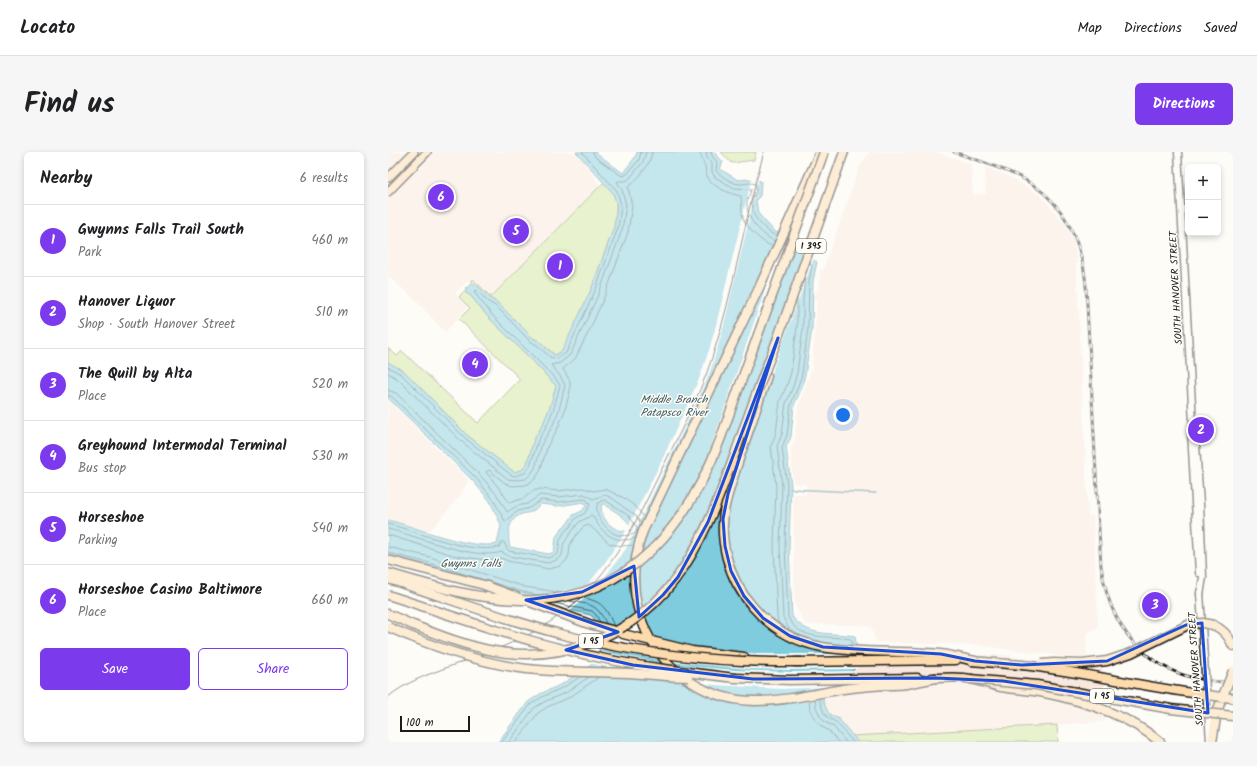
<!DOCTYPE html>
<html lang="en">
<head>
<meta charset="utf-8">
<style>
	body { margin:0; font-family:Kalam,sans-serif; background:#f6f6f6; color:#202124 }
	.controls { position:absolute; right:12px; top:12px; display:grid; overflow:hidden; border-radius:6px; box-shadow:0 2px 6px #0003 }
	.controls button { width:36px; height:36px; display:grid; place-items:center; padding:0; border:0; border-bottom:1px solid #e0e0e0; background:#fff; color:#202124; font:20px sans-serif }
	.scale { position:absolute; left:12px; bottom:10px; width:70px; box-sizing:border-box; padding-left:4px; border:2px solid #1c1c1c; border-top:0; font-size:11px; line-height:14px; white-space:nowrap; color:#1c1c1c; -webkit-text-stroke:3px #fdfcf7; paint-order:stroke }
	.you { position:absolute; left:455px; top:263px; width:14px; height:14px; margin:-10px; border:3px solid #fff; border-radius:50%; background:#1a73e8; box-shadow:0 0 0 6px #1a73e833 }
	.badge { display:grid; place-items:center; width:26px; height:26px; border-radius:50%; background:#7c3aed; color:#fff; font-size:13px; font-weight:700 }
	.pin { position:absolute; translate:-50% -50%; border:2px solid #fff; box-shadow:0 1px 4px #0006 }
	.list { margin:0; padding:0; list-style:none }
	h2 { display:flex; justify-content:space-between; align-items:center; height:52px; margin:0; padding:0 16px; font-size:17px }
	h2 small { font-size:13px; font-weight:400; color:#757577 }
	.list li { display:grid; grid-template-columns:26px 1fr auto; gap:12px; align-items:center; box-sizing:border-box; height:72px; padding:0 16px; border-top:1px solid #e0e0e0 }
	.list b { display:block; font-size:15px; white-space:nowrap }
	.list p { margin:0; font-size:13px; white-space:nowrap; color:#757577 }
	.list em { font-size:13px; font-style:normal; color:#757577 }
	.actions { display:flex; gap:8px; padding:12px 16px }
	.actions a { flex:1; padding:9px 0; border:1px solid #7c3aed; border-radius:6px; text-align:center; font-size:14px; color:#7c3aed }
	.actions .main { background:#7c3aed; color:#fff }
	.map { position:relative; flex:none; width:845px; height:590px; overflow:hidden; border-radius:6px }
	header { display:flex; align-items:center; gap:24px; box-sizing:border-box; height:56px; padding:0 20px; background:#fff; border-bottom:1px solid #e0e0e0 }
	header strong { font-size:19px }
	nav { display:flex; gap:22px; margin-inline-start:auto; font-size:14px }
	.intro { display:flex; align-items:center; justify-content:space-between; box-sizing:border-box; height:96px; padding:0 24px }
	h1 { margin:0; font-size:28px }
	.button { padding:10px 18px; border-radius:6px; background:#7c3aed; color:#fff; font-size:14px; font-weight:700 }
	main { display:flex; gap:24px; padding:0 24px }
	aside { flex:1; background:#fff; border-radius:6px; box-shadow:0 2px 6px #0003 }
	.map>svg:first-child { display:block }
	.built { fill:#f9e8de }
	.green { fill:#d0e69b; stroke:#76815c }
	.water { fill:#7fccdf; stroke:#578691; fill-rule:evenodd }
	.pier { fill:#fdfcf7; fill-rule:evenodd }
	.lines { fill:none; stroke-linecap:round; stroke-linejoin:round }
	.shore { stroke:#44626a; stroke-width:1 }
	.stream { stroke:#578691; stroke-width:1.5 }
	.secondary-casing { stroke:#1c1c1c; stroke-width:9 }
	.primary-casing { stroke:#1c1c1c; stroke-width:10 }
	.highway-casing { stroke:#1c1c1c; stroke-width:11 }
	.secondary { stroke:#fdfcf7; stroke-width:6 }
	.primary { stroke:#fddbac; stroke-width:7 }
	.highway { stroke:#fddbac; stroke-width:8 }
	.tram { stroke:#1c1c1c; stroke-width:1 }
	.rail-casing { stroke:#1c1c1c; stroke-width:3 }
	.rail { stroke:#fdfcf7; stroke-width:1.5; stroke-dasharray:4.5; stroke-linecap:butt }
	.secondary-bridge-casing { stroke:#1c1c1c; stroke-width:9; stroke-linecap:butt }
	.highway-bridge-casing { stroke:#1c1c1c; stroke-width:11; stroke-linecap:butt }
	.secondary-bridge { stroke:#fdfcf7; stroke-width:6 }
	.highway-bridge { stroke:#fddbac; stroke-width:8 }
	.marked { fill:none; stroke:#1d4ed8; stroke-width:3; stroke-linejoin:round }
	.labels { text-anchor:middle; stroke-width:3; stroke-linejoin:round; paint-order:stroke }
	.shield { fill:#fdfcf7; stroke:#605f5e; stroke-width:1 }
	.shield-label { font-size:9px; font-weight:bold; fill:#1c1c1c }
	.street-label { font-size:10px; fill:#1c1c1c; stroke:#fdfcf7 }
	.water-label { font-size:11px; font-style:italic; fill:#3f5a60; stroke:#fdfcf7 }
</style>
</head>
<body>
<header>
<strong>Locato</strong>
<nav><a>Map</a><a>Directions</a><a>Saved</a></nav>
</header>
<div class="intro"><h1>Find us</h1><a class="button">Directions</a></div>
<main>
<aside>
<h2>Nearby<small>6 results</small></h2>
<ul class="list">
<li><span class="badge">1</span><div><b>Gwynns Falls Trail South</b><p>Park</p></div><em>460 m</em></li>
<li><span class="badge">2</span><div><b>Hanover Liquor</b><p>Shop · South Hanover Street</p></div><em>510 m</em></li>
<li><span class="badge">3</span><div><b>The Quill by Alta</b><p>Place</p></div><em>520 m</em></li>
<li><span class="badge">4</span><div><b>Greyhound Intermodal Terminal</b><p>Bus stop</p></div><em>530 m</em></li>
<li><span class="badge">5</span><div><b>Horseshoe</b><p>Parking</p></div><em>540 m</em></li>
<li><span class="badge">6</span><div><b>Horseshoe Casino Baltimore</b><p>Place</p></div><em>660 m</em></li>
</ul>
<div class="actions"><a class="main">Save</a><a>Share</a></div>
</aside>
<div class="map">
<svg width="845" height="590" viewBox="0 0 845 590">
	<rect width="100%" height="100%" fill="#fdfcf7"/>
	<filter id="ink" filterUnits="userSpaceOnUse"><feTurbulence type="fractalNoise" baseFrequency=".025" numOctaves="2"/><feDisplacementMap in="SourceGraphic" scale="8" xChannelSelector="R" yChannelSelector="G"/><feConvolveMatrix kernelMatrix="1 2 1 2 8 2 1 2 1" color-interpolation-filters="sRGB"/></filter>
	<g filter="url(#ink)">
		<!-- built -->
		<g class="built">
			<polygon points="0,0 19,0 0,19"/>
			<polygon points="43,0 185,0 196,10 212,33 103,144 84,125 67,141 80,155 57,180 27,147 0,124 0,46 21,22"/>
			<polygon points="482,0 547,0 583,12 585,43 598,42 597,15 626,27 653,44 677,72 685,88 688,104 700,364 705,364 710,476 698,481 699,507 588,493 488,490 483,475 471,473 417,472 407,453 405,342 418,342 418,332 405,331 403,296 407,291 410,255 424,216 429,150 426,148 431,135 432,118 435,118 473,12"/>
			<polygon points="0,248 80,328 72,344 41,380 0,368"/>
			<polygon points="617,503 715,517 718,569 669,573 464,584 450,566 442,563 439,558 435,549 440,533 470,504"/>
		</g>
		<!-- green -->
		<g class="green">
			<polygon points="333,0 368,0 366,8 345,11 342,10"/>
			<polygon points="216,30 225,41 228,49 228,62 226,75 203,138 189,169 174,199 167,203 151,189 145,186 111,152 102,146 88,132 82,132 85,127 103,145"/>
			<polygon points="75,140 78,140 82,143 101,166 144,208 168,234 162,255 155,272 146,287 139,312 134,318 126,320 79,283 16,219 3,212 0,210 0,196 9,204 14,199 90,271 132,227 71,167 82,156 71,145"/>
			<polygon points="669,573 670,590 470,590 464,584"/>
		</g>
		<!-- water -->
		<path class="water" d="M188,0h19l28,21c4,-7 12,-13 14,-21h77l9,10 -3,7 18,11 12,-1 11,2 -1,15 -4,4 2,13 5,6 12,13 17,4c5,16 10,19 25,26l-4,19 -1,48 -7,46 -4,15 -7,15 -3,32 -5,10 5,38 -2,61 3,70c15,22 40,16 63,20l3,20 -3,13 -27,16 -5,16 4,9 3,5 8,3 20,24h-360l30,-40 12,-8 22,-10 32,-21 4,-6 3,-15 -1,-11 -7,-14 -3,-2 -20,-5 -49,-9 -29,-10 -104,-29v-42c29,7 81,30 109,24l4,-19 -11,-24 -17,-20 -85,-83v-36l3,2 13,7 63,64 47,37 8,-2 5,-6 7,-25 9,-15 7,-17 6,-21 -24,-26 -43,-42 -19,-23 -3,-1 -2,-3 1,-3 5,-4h5l14,14 9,6 34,34 6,3 14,13 2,1 7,-4 29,-61 23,-63 2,-13 1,-8 -4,-13zM196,350l2,4 -4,5 -9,4 -6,9 -5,4 -6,9 -2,15 -5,2 -39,-7c-3,-13 -2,-28 12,-33 3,-1 7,-1 9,-2 4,-2 7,-6 10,-8l17,2zM216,352c11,8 23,13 29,26 -16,5 -32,-8 -32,-25z"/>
		<!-- pier -->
		<path class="pier" d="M364,25l7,1 -36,151 -11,37 -7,19 -23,48 -54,113 -23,31 12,-6 14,-10 4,-17 5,-14 108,-224 34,-75 11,3 3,7 -85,232 -18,33 -15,21 -17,20 -25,22 1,27 4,14 18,-17 14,-17 26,-44 25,-60 79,-219 11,5 -38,103 -45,135 -4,24 1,26 3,16 11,24 15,22 15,13 14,9 16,8 23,6 34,2 1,6 -37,-3 -24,-6 -27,-15 -20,-18 -15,-21 -7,-14 -6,-18 -3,-26 3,-31 -19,40 -23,40 -17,20 -21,20 8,18 47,9 59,7h102l-3,15 -63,1 -44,-1 -80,-7 2,2 5,1 58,5 59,2 61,-1 -25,16 -49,2 -82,-5 24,10 16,4 17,1 15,-1 58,-9 -2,6 -51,8 -17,1 -25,-2 -15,-4 -16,-6 -17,-9 -66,-7 -48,-1 9,-6 38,1 -30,-7 7,-7 2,-5 65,12 -2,-3 -63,-11 1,-16 3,1 5,-2 -10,-4 -4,-7 21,7 21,-14 -4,-24 -1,-17 -24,14 -15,6 -22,19 -49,-9 -35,-12 15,2 -17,-6 -95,-25v-6l75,19 58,20h21l17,-3 25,-6 5,-3 15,-19 23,-35 4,-1 -2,-3 32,-63 38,-83 10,-29 7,-25zM387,109l-71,206 -11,21 -19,30 -16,19 -20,19 4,-17 6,-14z"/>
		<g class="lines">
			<!-- shore -->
			<g class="shore">
				<polyline points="205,0 207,5 234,24 238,23 251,8 253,0"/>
				<path d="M312,0c1,5 2,7 4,12 2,3 1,8 3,12 5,11 23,18 34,20 1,7 0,14 2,22 4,10 19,25 29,28"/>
				<path d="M318,0l1,6 5,5v9l3,5 19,11 17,1c0,5 -3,7 -4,12 0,5 0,11 3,16 3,8 16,21 25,24"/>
				<path d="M323,0l1,4 5,6 -1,9c5,5 16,13 24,13 6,0 10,-2 16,0 1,10 -3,11 -4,18 0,4 1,9 2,13 4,7 15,19 23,21"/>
				<path d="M422,111l2,3 -3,15 -1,47 -6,46 -5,15 -6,15 -4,31 -5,12 5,38 -2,61 3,71c11,25 41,18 63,22l2,7"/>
				<polyline points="0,215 13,222 77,286 123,323 127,324 137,321 142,314 150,289 159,273 166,256 172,233 167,226 104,163 86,140 89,138 99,149 109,155 142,189 149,193 162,205 169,207 178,201 207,139 230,76 232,62 233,53 229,39 194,0"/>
				<polyline points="0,221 10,227 73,289 120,327 128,328 138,327 142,323 147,316 154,291 164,275 171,258 177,233 172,224 163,213 172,211 182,203 211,141 234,78 238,53 234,38 229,30 231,29 238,29 242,26 255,10 258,0"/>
				<path d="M0,238l8,3 84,82 17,20 10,17 10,-6 10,-2 13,-9 18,2 26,-3 9,5 12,-4c6,2 12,6 17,11 9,7 13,6 19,18"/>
				<path d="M0,243l4,2 84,81 17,21 12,22h2l4,-5 7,-5 11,-3 12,-8 17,2 26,-3 3,1 3,5 -5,8 -9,5 -6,9 -5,4 -5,9 -2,14 -9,4 -40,-7 -2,-2 -3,-7h-2l-3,5c-27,8 -83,-16 -111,-23"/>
				<path d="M217,348l24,16 8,11 -1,6c-6,3 -17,4 -23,0 -9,-6 -20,-19 -15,-30z"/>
				<path d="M256,365l-9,-11 -13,-9 -17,-8 -11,2 -11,-3 -25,3 -18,-2 -7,2 -9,7 -15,5 -7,-11 -16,-20 3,-2 16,13 7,3 14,-1 9,-6 5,-8 8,-26 9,-15 7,-17 6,-22v-10l-7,-12 12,-10 16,-32 14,-32 23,-63 4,-26 -4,-19c9,-7 23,-22 24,-35"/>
				<path d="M0,377c30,7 86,32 114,23l6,4 40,7 4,-1 8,-4c4,-5 2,-10 4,-15 1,-2 14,-20 15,-21 4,-3 8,-3 12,-7l2,1c8,17 23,29 42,22"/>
				<polyline points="0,383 68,404 100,408 113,406 120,409 161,417 172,414 178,409 181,403 182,393 186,386 195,375 201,373 222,392 234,394 246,393"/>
				<polyline points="0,395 42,405 137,435 169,440"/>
				<polyline points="0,401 41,411 135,440 149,443"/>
				<path d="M193,445c22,5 24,9 33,29"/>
				<path d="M182,449c21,4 26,2 36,22"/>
				<polyline points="166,451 204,459 208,463 212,470"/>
				<polyline points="391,472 389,465 386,394 388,334 383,294 388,281 392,249 399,233 403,220 409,176 409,147"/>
				<polyline points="408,481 401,477 395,465 392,394 394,333 389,294 394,282 398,251 405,235 409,221 415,176 415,148 417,123"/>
				<polyline points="432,546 432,550 436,561 440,566 448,570 465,590"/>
				<polyline points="427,547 428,555 432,564 437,570 445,574 458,590"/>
				<polyline points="421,548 422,558 427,567 433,574 441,579 450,590"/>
				<polyline points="114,590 143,552 154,545 176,535 192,525"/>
				<polyline points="121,590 146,556 156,550 179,540 201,525"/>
				<polyline points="128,590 150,561 159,555 182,545 211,525"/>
			</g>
			<!-- stream -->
			<polyline class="stream" points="403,337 488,341"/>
			<!-- secondary casing -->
			<g class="secondary-casing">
				<g id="secondary">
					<polyline points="790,0 805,271 807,279 812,352 815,425 812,443"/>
					<polyline points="805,271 803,279 811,421"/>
					<polyline points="812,440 816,506"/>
					<polyline points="820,558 822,590"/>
				</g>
			</g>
			<!-- primary casing -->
			<g class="primary-casing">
				<g id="primary">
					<polyline points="0,26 26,0"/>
					<polyline points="0,40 39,0"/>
				</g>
			</g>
			<!-- highway casing -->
			<g class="highway-casing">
				<g id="highway">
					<path d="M432,0l-61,136 -116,243c-12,33 -12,68 3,100 20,42 63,70 109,70 30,0 59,-7 88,-12 14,-2 28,-3 42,-4 7,0 15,0 21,-1 10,-2 20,-4 30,-6"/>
					<polyline points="388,191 456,0"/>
					<path d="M379,224c-8,25 -17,51 -26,77 -5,16 -11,33 -15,49 -9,36 2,77 27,105 18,21 42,35 69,40 39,7 79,3 118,7 12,1 24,5 35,7"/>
					<polyline points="0,462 25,473"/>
					<path d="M825,473c10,4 16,11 20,21"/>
					<polyline points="235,482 304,499 356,505"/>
					<polyline points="583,509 634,513"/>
					<polyline points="407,510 568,508"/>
					<polyline points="348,526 401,528 530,526"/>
					<path d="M544,526c12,0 27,-2 39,1 10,2 20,6 30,8 13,2 26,3 39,5 42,8 87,22 120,50"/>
					<polyline points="824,590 829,560 834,546"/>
				</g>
			</g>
			<!-- secondary -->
			<use href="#secondary" class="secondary"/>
			<!-- primary -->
			<use href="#primary" class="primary"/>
			<!-- highway -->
			<use href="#highway" class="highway"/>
			<!-- tram -->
			<path class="tram" d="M0,545c18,-15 39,-22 60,-30 39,-14 79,-27 112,-52 46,-34 72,-84 96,-134 19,-40 42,-80 56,-123 22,-67 32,-138 52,-206"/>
			<!-- rail casing -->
			<g class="rail-casing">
				<path id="rail" d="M566,0c22,8 46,15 68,26 42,23 60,62 64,108l15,280c10,73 58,117 132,116"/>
			</g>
			<!-- rail -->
			<use href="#rail" class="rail"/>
			<!-- secondary-bridge casing -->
			<g class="secondary-bridge-casing">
				<polyline id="secondary-bridge" points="816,506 819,554"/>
			</g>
			<!-- highway-bridge casing -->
			<g class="highway-bridge-casing">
				<g id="highway-bridge">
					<polyline points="0,408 96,433 131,446"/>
					<path d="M0,421c47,14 98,29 148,27 95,-3 153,-78 184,-160l104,-288"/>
					<path d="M0,427c59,19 117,41 176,56 79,20 157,28 238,27"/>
					<path d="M0,443c65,21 129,44 195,59 50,12 102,18 153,24"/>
					<polyline points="142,450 201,472 231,480"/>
					<path d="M25,473c26,10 53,21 81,26 32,6 64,3 95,-8 88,-30 118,-111 147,-192 13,-38 27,-76 42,-113"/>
					<path d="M0,475c45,20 90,36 139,42 34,4 67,2 101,4 20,1 40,4 60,4"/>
					<polyline points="653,512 666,511 694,512 719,509 743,501 802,472 815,471 825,473"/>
					<path d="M634,513c71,8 140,27 211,33"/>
					<polyline points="582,527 649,533 783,557 845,564"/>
					<polyline points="834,546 845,519"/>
				</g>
			</g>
			<!-- secondary-bridge -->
			<use href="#secondary-bridge" class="secondary-bridge"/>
			<!-- highway-bridge -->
			<use href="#highway-bridge" class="highway-bridge"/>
		</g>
	</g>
	<!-- marked area -->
	<path d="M0 0H845V590H0ZM390,186l-50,156 -5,25 2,27 6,25 13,25 19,22 27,18 33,11 118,7 34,7 47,4 85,-4 79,-36 16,-2 6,90 -205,-32 -67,-3 -183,1 -120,-14 -67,-15 52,-18 -92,-32 56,-8 52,-26 5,51 24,-22 15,-18 30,-55z" fill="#fdfcf7" fill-opacity=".55" fill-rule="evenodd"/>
	<path class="marked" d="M390,186l-50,156 -5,25 2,27 6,25 13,25 19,22 27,18 33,11 118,7 34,7 47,4 85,-4 79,-36 16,-2 6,90 -205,-32 -67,-3 -183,1 -120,-14 -67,-15 52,-18 -92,-32 56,-8 52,-26 5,51 24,-22 15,-18 30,-55z"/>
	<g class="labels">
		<!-- shield labels -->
		<g class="shield">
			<rect x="408" y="87" width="30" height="14" rx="3"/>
			<rect x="191" y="482" width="24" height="14" rx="3"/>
			<rect x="702" y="537" width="24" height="14" rx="3"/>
		</g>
		<g class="shield-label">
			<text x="423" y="97">I 395</text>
			<text x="203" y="492">I 95</text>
			<text x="714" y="547">I 95</text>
		</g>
		<!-- street labels -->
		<g class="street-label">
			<text transform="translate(787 136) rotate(-93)" y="4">SOUTH HANOVER STREET</text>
			<text transform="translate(807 517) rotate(-94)" y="4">SOUTH HANOVER STREET</text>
		</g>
		<!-- water labels -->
		<g class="water-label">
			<text x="286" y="251">Middle Branch<tspan x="286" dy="13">Patapsco River</tspan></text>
			<text x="83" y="415">Gwynns Falls</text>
		</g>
	</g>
</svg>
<div class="controls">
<button>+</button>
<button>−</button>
</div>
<div class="scale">100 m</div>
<div class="you"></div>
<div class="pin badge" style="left:172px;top:114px">1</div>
<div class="pin badge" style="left:813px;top:278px">2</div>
<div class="pin badge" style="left:767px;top:453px">3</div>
<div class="pin badge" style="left:87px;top:212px">4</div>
<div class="pin badge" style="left:128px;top:79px">5</div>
<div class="pin badge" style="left:53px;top:45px">6</div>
</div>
</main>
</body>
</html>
